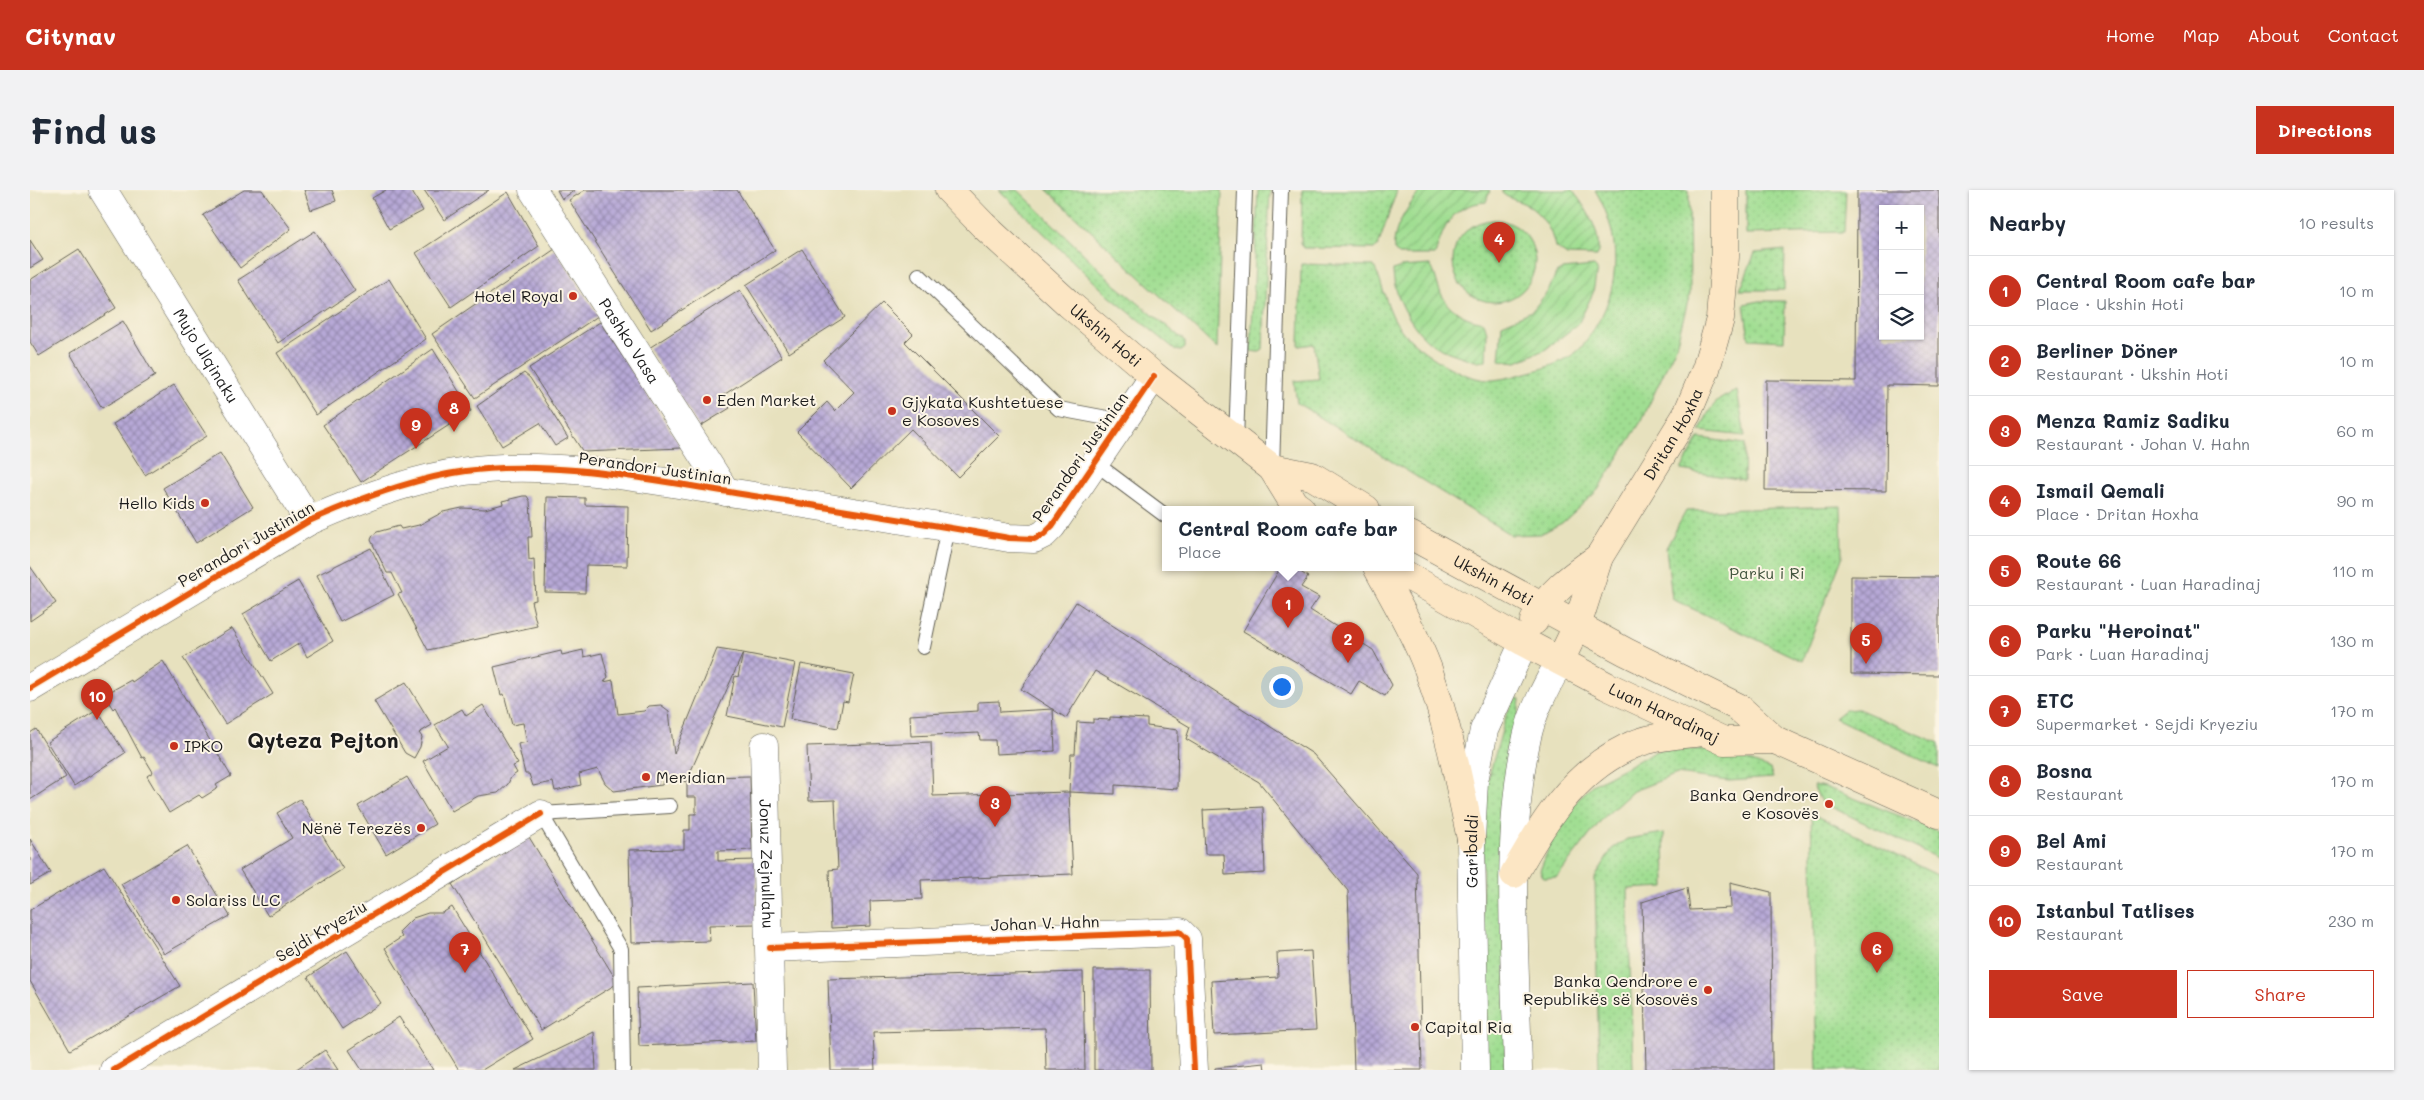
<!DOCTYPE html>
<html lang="en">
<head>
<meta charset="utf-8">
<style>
	body { margin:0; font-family:Mali,sans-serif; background:#f2f2f3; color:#1f2937 }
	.controls { position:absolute; right:15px; top:15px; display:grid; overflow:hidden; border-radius:0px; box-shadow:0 1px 4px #0004 }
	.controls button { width:45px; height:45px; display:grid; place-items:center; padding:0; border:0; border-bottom:1px solid #e0e1e3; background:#fff; color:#1f2937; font:25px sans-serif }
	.you { position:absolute; left:1251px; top:496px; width:18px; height:18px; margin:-12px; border:4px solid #fff; border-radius:50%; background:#1a73e8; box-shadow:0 0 0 8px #1a73e833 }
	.badge { display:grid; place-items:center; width:32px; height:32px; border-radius:50%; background:#c8321e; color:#fff; font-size:16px; font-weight:700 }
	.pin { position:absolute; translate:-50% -41px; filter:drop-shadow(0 1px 2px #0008) }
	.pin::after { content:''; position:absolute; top:26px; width:18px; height:15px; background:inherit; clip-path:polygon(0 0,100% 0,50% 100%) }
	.popup { position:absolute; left:1132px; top:316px; width:252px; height:65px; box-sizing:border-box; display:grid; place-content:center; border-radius:0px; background:#fff; filter:drop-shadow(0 1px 4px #0005); font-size:16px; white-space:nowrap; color:#747a83 }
	.popup b { font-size:19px; color:#1f2937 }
	.popup::after { content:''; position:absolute; left:50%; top:100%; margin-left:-10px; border:10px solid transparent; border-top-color:#fff }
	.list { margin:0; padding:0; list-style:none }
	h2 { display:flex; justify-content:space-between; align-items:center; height:65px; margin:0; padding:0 20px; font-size:21px }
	h2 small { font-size:16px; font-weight:400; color:#747a83 }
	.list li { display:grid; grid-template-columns:32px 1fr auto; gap:15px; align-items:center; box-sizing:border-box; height:70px; padding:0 20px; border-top:1px solid #e0e1e3 }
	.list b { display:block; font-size:19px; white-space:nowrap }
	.list p { margin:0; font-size:16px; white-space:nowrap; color:#747a83 }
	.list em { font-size:16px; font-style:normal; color:#747a83 }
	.actions { display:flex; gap:10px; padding:15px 20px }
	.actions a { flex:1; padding:11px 0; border:1px solid #c8321e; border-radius:0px; text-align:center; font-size:18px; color:#c8321e }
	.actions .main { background:#c8321e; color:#fff }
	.icon { flex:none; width:28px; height:28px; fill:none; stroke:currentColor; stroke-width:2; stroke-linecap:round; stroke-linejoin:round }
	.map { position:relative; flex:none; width:1909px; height:880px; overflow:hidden; border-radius:0px }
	header { display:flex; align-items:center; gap:30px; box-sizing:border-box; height:70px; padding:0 25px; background:#c8321e; color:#fff }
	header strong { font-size:24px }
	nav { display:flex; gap:28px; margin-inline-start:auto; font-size:18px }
	.intro { display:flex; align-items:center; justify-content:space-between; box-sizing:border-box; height:120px; padding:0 30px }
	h1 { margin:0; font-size:35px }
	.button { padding:12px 22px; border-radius:0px; background:#c8321e; color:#fff; font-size:18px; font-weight:700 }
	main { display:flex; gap:30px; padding:0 30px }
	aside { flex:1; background:#fff; border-radius:0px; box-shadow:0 1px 4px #0004 }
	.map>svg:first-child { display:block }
	.grass { fill:url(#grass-dots); stroke:#5e7d57 }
	.garden { fill:url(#garden-furrows); stroke:#5e7d57 }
	.building { fill:url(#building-cross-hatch); fill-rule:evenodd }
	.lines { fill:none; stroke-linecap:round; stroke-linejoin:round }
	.lane-casing { stroke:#636155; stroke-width:16 }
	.street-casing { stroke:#636155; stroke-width:29 }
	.secondary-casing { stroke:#636155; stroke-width:29 }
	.lane { stroke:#fff; stroke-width:14 }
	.street { stroke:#fff; stroke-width:28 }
	.secondary { stroke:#fce6c4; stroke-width:28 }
	.cycleway-casing { stroke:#fcf5e5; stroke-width:9 }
	.cycleway { stroke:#e8590c; stroke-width:6 }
	.poi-dot { fill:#c8321e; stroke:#fcf5e5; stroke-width:2 }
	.labels { text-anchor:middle; stroke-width:4; stroke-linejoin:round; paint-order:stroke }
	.poi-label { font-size:16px; fill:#1c1c1c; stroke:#fcf5e5; text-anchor:start }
	.street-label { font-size:16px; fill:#1c1c1c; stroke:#fcf5e5 }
	.park-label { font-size:16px; fill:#44563f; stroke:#fcf5e5 }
	.district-label { font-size:21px; font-weight:bold; fill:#1c1c1c; stroke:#fcf5e5 }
</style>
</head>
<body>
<header>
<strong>Citynav</strong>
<nav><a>Home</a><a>Map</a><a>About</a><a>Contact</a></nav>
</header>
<div class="intro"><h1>Find us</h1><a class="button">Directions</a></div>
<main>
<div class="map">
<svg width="1909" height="880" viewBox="0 0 1909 880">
	<defs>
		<pattern id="grass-dots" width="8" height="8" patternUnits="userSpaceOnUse" patternTransform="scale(1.25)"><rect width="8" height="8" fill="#a0de92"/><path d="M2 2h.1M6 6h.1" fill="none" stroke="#89be7d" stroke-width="1.8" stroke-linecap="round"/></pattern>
		<pattern id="garden-furrows" width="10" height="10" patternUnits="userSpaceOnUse" patternTransform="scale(1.25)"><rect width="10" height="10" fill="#a0de92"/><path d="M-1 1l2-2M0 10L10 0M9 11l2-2" fill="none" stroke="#89be7d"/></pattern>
		<pattern id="building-cross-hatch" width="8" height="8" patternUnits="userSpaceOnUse" patternTransform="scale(1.25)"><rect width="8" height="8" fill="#b7a9d7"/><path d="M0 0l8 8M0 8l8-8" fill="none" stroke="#9489ae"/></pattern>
	</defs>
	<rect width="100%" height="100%" fill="#fcf5e5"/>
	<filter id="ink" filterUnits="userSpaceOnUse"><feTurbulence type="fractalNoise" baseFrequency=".02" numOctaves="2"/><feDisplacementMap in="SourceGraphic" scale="10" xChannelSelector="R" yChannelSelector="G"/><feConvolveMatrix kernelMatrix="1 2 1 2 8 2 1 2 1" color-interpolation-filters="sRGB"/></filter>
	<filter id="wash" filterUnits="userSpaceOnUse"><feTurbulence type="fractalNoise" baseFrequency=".0096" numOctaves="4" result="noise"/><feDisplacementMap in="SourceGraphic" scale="20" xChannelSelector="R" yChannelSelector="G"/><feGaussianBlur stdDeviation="1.12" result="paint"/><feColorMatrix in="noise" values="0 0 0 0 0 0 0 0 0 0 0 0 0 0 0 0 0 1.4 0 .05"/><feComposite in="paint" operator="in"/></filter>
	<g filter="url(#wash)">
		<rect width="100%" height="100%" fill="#e7e1be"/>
		<!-- grass -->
		<g class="grass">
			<polygon points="969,0 988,0 1087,96 1155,151 1155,158 1151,161 1146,160 1078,105"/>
			<polygon points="1017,0 1192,0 1187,159"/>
			<polygon points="1228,0 1240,0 1233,159 1228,162 1221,161"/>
			<polygon points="1272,0 1367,0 1348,56 1344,59 1274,58 1271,54"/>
			<path d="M1565,0h94l1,103 -14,53 -34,74 -44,70 -36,33 -22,11 -29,1 -214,-132 -3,-22 25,-2 -5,-35 -15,2 2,-82 73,2c10,21 13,47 28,65 18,21 63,51 91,49 12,-1 25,-5 37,-8 17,-4 39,-12 51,-24 4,-5 7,-11 11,-16 30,-42 30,-98 3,-142z"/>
			<polygon points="1716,0 1816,0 1814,42 1716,44"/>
			<circle cx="1464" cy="71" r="41"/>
			<polygon points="1755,60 1754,100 1710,100 1725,63"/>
			<polygon points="1730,111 1755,111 1754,151 1719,149 1714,114"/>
			<path d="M1707,201l8,45 -45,-5c10,-23 13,-31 37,-40z"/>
			<polygon points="1669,248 1715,254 1714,290 1651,280"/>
			<polygon points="1811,316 1812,368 1772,471 1642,409 1636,358 1656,321"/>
			<polygon points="1486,508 1490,509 1479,606 1475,880 1452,880 1453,607 1477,523"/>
			<polygon points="1828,519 1909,553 1909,578 1805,528 1815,520"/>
			<polygon points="1630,559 1691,560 1740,579 1743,588 1699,591 1647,584 1603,601 1573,628 1527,687 1514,688 1510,681 1529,630 1562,595"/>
			<polygon points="1783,595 1795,597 1909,641 1909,669 1791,612"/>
			<polygon points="1781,623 1909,686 1909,880 1787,880"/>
			<polygon points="1634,643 1635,697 1598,699 1603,880 1569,880 1565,688 1582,659 1597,649"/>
		</g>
		<!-- garden -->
		<g class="garden">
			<path d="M1391,0h69l-4,12c-34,3 -42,23 -51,53h-36l-5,-5c-2,-22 14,-43 27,-60z"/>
			<path d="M1472,0h70c14,17 31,44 25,66l-30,-1 -12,-8c-3,-17 -13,-33 -28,-42 -9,-5 -17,-5 -25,-12z"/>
			<path d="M1400,75c6,9 6,17 10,26 8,19 25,28 44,31l3,11 -1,28c-10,2 -17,-2 -26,-5 -12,-4 -25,-9 -34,-17 -17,-16 -33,-46 -33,-69l8,-3z"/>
			<polygon points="1564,76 1567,79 1563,103 1548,134 1516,159 1487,172 1469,170 1472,134 1502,121 1519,100 1526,83 1533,79"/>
		</g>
		<g id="blocks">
			<!-- building -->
			<g class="building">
				<polygon points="214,0 232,0 261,39 210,78 173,25"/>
				<polygon points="274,0 302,0 306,11 281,20"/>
				<polygon points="356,0 381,0 393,21 359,39 342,8"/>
				<polygon points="394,0 459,0 414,30"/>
				<polygon points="527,0 545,0 532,9"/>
				<polygon points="555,0 707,0 745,60 621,140 539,10"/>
				<path d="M1827,0h82v196l-52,-1 -1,106 -121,-1 1,-110 90,1zM1853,19h37v127h-37z"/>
				<polygon points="478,2 509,56 421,117 386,63"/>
				<polygon points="285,41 325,101 248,153 208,90"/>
				<polygon points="0,50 13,70 0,78"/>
				<polygon points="49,59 86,118 9,166 0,152 0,90"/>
				<polygon points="525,59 568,126 445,208 402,144"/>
				<polygon points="772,59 815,127 759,163 716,95"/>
				<polygon points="359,89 396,149 286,225 247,163"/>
				<polygon points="710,100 752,167 692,206 700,218 669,237 619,158"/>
				<polygon points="852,113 883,144 875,152 969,246 928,287 881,239 821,298 767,242 797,212 805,221 824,202 793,170"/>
				<polygon points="93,131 125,186 72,218 40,163"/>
				<polygon points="570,132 652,258 553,262 499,178"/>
				<polygon points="403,159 441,221 331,292 293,235"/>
				<polygon points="494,183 500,188 538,248 525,256 510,233 472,256 447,216"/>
				<polygon points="144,195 177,246 115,285 83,234"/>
				<polygon points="190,263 223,317 166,353 133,298"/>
				<polygon points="493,306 497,306 500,311 502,347 498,347 499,370 504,369 506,410 501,411 507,436 398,460 368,404 372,403 362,383 357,383 341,350 343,345 347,342 369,336 371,339 389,335 413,322 432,318 455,319 473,314 472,311"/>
				<polygon points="517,307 555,308 555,315 598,316 597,376 556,375 555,403 515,402"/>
				<polygon points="341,358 364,405 310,432 287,385"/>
				<polygon points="0,376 26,413 0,431"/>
				<polygon points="1251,377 1263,377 1278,387 1271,397 1289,407 1280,420 1343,460 1362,495 1355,506 1329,491 1321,504 1213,441"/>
				<polygon points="1821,386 1909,387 1909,485 1821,484"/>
				<polygon points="268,391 303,451 277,467 270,453 241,471 213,424"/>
				<polygon points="1046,412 1283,564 1387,683 1392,880 1324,880 1318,701 1229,592 1156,549 1160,537 1065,481 1036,528 991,499"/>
				<polygon points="202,438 243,504 195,534 153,468"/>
				<polygon points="687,459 713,463 656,592 635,584 632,595 584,601 575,593 568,579 549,584 551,595 525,601 523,592 503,596 499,584 495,584 488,554 497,552 493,533 482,535 474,504 471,505 464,477 531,461 532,465 553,460 554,467 572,463 578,487 574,492 583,490 588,524 614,521 619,516 631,515 639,521 644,564"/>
				<polygon points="713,463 765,473 752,537 697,526 705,486 708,487"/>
				<polygon points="133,471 201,586 186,595 188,598 172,608 169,605 139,623 117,586 123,582 114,567 112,568 85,517 83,519 74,505 101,490 102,492"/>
				<polygon points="771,474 824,484 818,512 813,511 808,538 760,529"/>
				<polygon points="376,492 402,535 389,543 392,547 390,557 384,568 375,563 344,511"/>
				<polygon points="969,511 970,522 1023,519 1025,561 966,564 965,550 950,550 949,543 881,546 880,525 948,521 948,512"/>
				<polygon points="453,515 488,574 483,576 487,583 481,587 478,594 468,603 448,606 422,621 393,571 418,556 405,535 432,519 436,526"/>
				<polygon points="67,520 95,563 44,596 17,552"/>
				<polygon points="1080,527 1117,529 1117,536 1148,540 1147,599 1085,595 1085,604 1039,602 1041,564 1045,564 1047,532 1063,533 1063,529 1080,530"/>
				<polygon points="6,539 36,587 0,610 0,543"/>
				<polygon points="901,552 903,606 1039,602 1043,684 891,690 892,709 840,711 841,736 801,738 799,680 808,679 805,610 779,611 777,556"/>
				<polygon points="720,586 722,660 688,661 688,671 726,670 727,734 679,735 680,751 601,753 599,660 654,659 654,640 660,640 660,624 666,624 666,607 657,607 657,593 677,593 677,587"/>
				<polygon points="377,587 405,634 356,664 328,616"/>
				<polygon points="270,609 313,679 238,726 210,680 262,648 247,623"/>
				<polygon points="1233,617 1235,683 1195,685 1194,664 1175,664 1173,620"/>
				<polygon points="499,647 588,793 511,840 422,694"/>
				<polygon points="0,649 21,683 0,695"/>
				<polygon points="157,656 200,726 134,764 91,694"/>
				<polygon points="74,676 150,796 40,860 0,791 0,720"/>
				<polygon points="1700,692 1741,702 1742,880 1616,880 1612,712 1657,698 1660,720 1701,718"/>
				<polygon points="422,717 503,849 452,880 429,880 355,758 372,747 369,742 383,728 398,723 412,723"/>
				<polygon points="317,761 351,813 312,839 278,787"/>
				<polygon points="1281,761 1286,840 1184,845 1181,791 1248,787 1247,763"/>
				<polygon points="1064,780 1120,780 1121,880 1064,880"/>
				<polygon points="1053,782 1055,880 1016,880 1015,838 843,842 845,880 801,880 798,789"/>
				<polygon points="723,792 726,851 609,856 607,798"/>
				<polygon points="369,827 403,880 332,880 319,860"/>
				<polygon points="564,842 566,880 485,880"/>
				<polygon points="295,860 308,880 265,880"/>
				<polygon points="1234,873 1235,880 1185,880 1185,878"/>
			</g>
		</g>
	</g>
	<g filter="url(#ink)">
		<use href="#blocks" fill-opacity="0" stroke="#636155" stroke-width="1"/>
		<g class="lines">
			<!-- lane casing -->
			<g class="lane-casing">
				<g id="lane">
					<polyline points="889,85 1029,219 1093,231"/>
					<polyline points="1206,251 1215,0"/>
					<polyline points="1065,273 1136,326"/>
					<polyline points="1242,278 1251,0"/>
					<polyline points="893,457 918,338"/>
					<polyline points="593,880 591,759 511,624 640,616"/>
				</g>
			</g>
			<!-- street casing -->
			<g class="street-casing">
				<g id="street">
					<path id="s1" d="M73,0l206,331"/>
					<path id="s2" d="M503,0l193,302"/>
					<path d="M0,498l279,-167c47,-21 106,-43 157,-50 85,-11 173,7 256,20 95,15 191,30 287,47l25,1 10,-5 8,-8 102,-150"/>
					<path id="s3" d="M734,556l8,324"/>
					<polyline points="740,758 1150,742 1157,749 1164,880"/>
					<polyline points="84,880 511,624"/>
					<path id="s4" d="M1445,880l-4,-231 3,-58 10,-51 40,-88"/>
					<path d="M1488,880c-2,-106 -14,-229 9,-333 6,-27 20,-52 33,-76"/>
				</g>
			</g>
			<!-- secondary casing -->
			<g class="secondary-casing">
				<g id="secondary">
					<path id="s5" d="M919,0l34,35 86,79 85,72 118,92 22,36 7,5"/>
					<polyline points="1242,278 1282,286 1336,319"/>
					<path id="s6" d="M1380,345l216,117 112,55 37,33 164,74"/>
					<path d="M1347,377c18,33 38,67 51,102 20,56 31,113 43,170"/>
					<path id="s7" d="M1362,377l132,75 83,44 117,55 51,-1"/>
					<path d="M1504,431c13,-28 41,-47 65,-64"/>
					<path id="s8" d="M1530,471l17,-35 22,-69 88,-143 19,-45 14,-50 5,-62v-67"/>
					<path d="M1484,684c28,-50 58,-100 112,-126 23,-12 52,-13 78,-16"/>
				</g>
			</g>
			<!-- lane -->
			<use href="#lane" class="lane"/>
			<!-- street -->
			<use href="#street" class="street"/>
			<!-- secondary -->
			<use href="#secondary" class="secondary"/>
			<!-- cycleway casing -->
			<g class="cycleway-casing">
				<g id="cycleway">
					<path d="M0,498l279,-167c47,-21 106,-43 157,-50 85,-11 173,7 256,20 95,15 191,30 287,47l25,1 10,-5 8,-8 102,-150"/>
					<polyline points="740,758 1150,742 1157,749 1164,880"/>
					<polyline points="84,880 511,624"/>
				</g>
			</g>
			<!-- cycleway -->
			<use href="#cycleway" class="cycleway"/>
		</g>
	</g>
	<!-- markers -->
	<g class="poi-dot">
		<circle cx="543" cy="106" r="5"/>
		<circle cx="677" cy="210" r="5"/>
		<circle cx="862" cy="221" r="5"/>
		<circle cx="175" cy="313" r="5"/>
		<circle cx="144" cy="556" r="5"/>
		<circle cx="616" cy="587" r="5"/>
		<circle cx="1799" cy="614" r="5"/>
		<circle cx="391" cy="638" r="5"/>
		<circle cx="146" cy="710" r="5"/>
		<circle cx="1678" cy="800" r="5"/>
		<circle cx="1385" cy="837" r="5"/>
	</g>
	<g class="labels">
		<!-- poi labels -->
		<g class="poi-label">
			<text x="533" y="112" text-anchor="end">Hotel Royal</text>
			<text x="687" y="216">Eden Market</text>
			<text x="872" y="218">Gjykata Kushtetuese<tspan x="872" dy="18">e Kosoves</tspan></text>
			<text x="165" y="319" text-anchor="end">Hello Kids</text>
			<text x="154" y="562">IPKO</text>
			<text x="626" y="593">Meridian</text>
			<text x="1789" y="611" text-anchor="end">Banka Qendrore<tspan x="1789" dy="18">e Kosovës</tspan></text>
			<text x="381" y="644" text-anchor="end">Nënë Terezës</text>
			<text x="156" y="716">Solariss LLC</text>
			<text x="1668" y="797" text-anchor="end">Banka Qendrore e<tspan x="1668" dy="18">Republikës së Kosovës</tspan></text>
			<text x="1395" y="843">Capital Ria</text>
		</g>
		<!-- street labels -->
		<g class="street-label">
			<text dy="6" stroke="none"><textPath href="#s5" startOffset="214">Ukshin Hoti</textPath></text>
			<text dy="6" stroke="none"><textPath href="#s2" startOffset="179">Pashko Vasa</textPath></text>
			<text dy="6" stroke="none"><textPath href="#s1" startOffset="195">Mujo Ulqinaku</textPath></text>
			<text dy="6" stroke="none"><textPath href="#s8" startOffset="255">Dritan Hoxha</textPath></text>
			<text transform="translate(1050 267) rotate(-55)" y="6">Perandori Justinian</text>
			<text transform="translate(625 278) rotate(8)" y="6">Perandori Justinian</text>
			<text transform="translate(216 354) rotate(-30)" y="6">Perandori Justinian</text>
			<text dy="6" stroke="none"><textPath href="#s6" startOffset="95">Ukshin Hoti</textPath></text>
			<text dy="6" stroke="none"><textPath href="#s7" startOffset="309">Luan Haradinaj</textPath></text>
			<text dy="6" stroke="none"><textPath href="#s4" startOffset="219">Garibaldi</textPath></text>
			<text dy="6" stroke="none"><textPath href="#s3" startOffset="118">Jonuz Zejnullahu</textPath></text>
			<text transform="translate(1015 733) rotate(-2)" y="6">Johan V. Hahn</text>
			<text transform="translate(291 741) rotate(-31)" y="6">Sejdi Kryeziu</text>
		</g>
		<!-- park labels -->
		<g class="park-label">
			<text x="1737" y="389">Parku i Ri</text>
		</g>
		<!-- district labels -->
		<g class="district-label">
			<text x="293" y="558">Qyteza Pejton</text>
		</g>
	</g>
</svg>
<div class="controls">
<button>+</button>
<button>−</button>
<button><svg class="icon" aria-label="layers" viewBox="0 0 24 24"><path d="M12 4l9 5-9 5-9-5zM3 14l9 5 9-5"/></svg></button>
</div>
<div class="you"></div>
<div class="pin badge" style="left:1258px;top:438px">1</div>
<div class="popup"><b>Central Room cafe bar</b>Place</div>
<div class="pin badge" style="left:1318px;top:473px">2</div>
<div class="pin badge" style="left:965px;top:637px">3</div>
<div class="pin badge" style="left:1469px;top:73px">4</div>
<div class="pin badge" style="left:1836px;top:474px">5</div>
<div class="pin badge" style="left:1847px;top:783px">6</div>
<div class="pin badge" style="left:435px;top:783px">7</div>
<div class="pin badge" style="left:424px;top:242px">8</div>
<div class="pin badge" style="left:386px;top:259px">9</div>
<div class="pin badge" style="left:67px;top:530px">10</div>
</div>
<aside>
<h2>Nearby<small>10 results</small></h2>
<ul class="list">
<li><span class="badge">1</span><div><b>Central Room cafe bar</b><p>Place · Ukshin Hoti</p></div><em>10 m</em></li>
<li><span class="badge">2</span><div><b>Berliner Döner</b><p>Restaurant · Ukshin Hoti</p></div><em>10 m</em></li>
<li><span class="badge">3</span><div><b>Menza Ramiz Sadiku</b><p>Restaurant · Johan V. Hahn</p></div><em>60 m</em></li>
<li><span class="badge">4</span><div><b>Ismail Qemali</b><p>Place · Dritan Hoxha</p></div><em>90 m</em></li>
<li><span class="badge">5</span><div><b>Route 66</b><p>Restaurant · Luan Haradinaj</p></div><em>110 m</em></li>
<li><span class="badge">6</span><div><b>Parku &quot;Heroinat&quot;</b><p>Park · Luan Haradinaj</p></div><em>130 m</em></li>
<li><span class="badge">7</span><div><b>ETC</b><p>Supermarket · Sejdi Kryeziu</p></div><em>170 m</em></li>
<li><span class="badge">8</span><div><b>Bosna</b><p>Restaurant</p></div><em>170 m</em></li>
<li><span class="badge">9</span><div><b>Bel Ami</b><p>Restaurant</p></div><em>170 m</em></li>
<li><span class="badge">10</span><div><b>Istanbul Tatlises</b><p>Restaurant</p></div><em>230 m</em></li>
</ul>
<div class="actions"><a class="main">Save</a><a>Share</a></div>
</aside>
</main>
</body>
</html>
